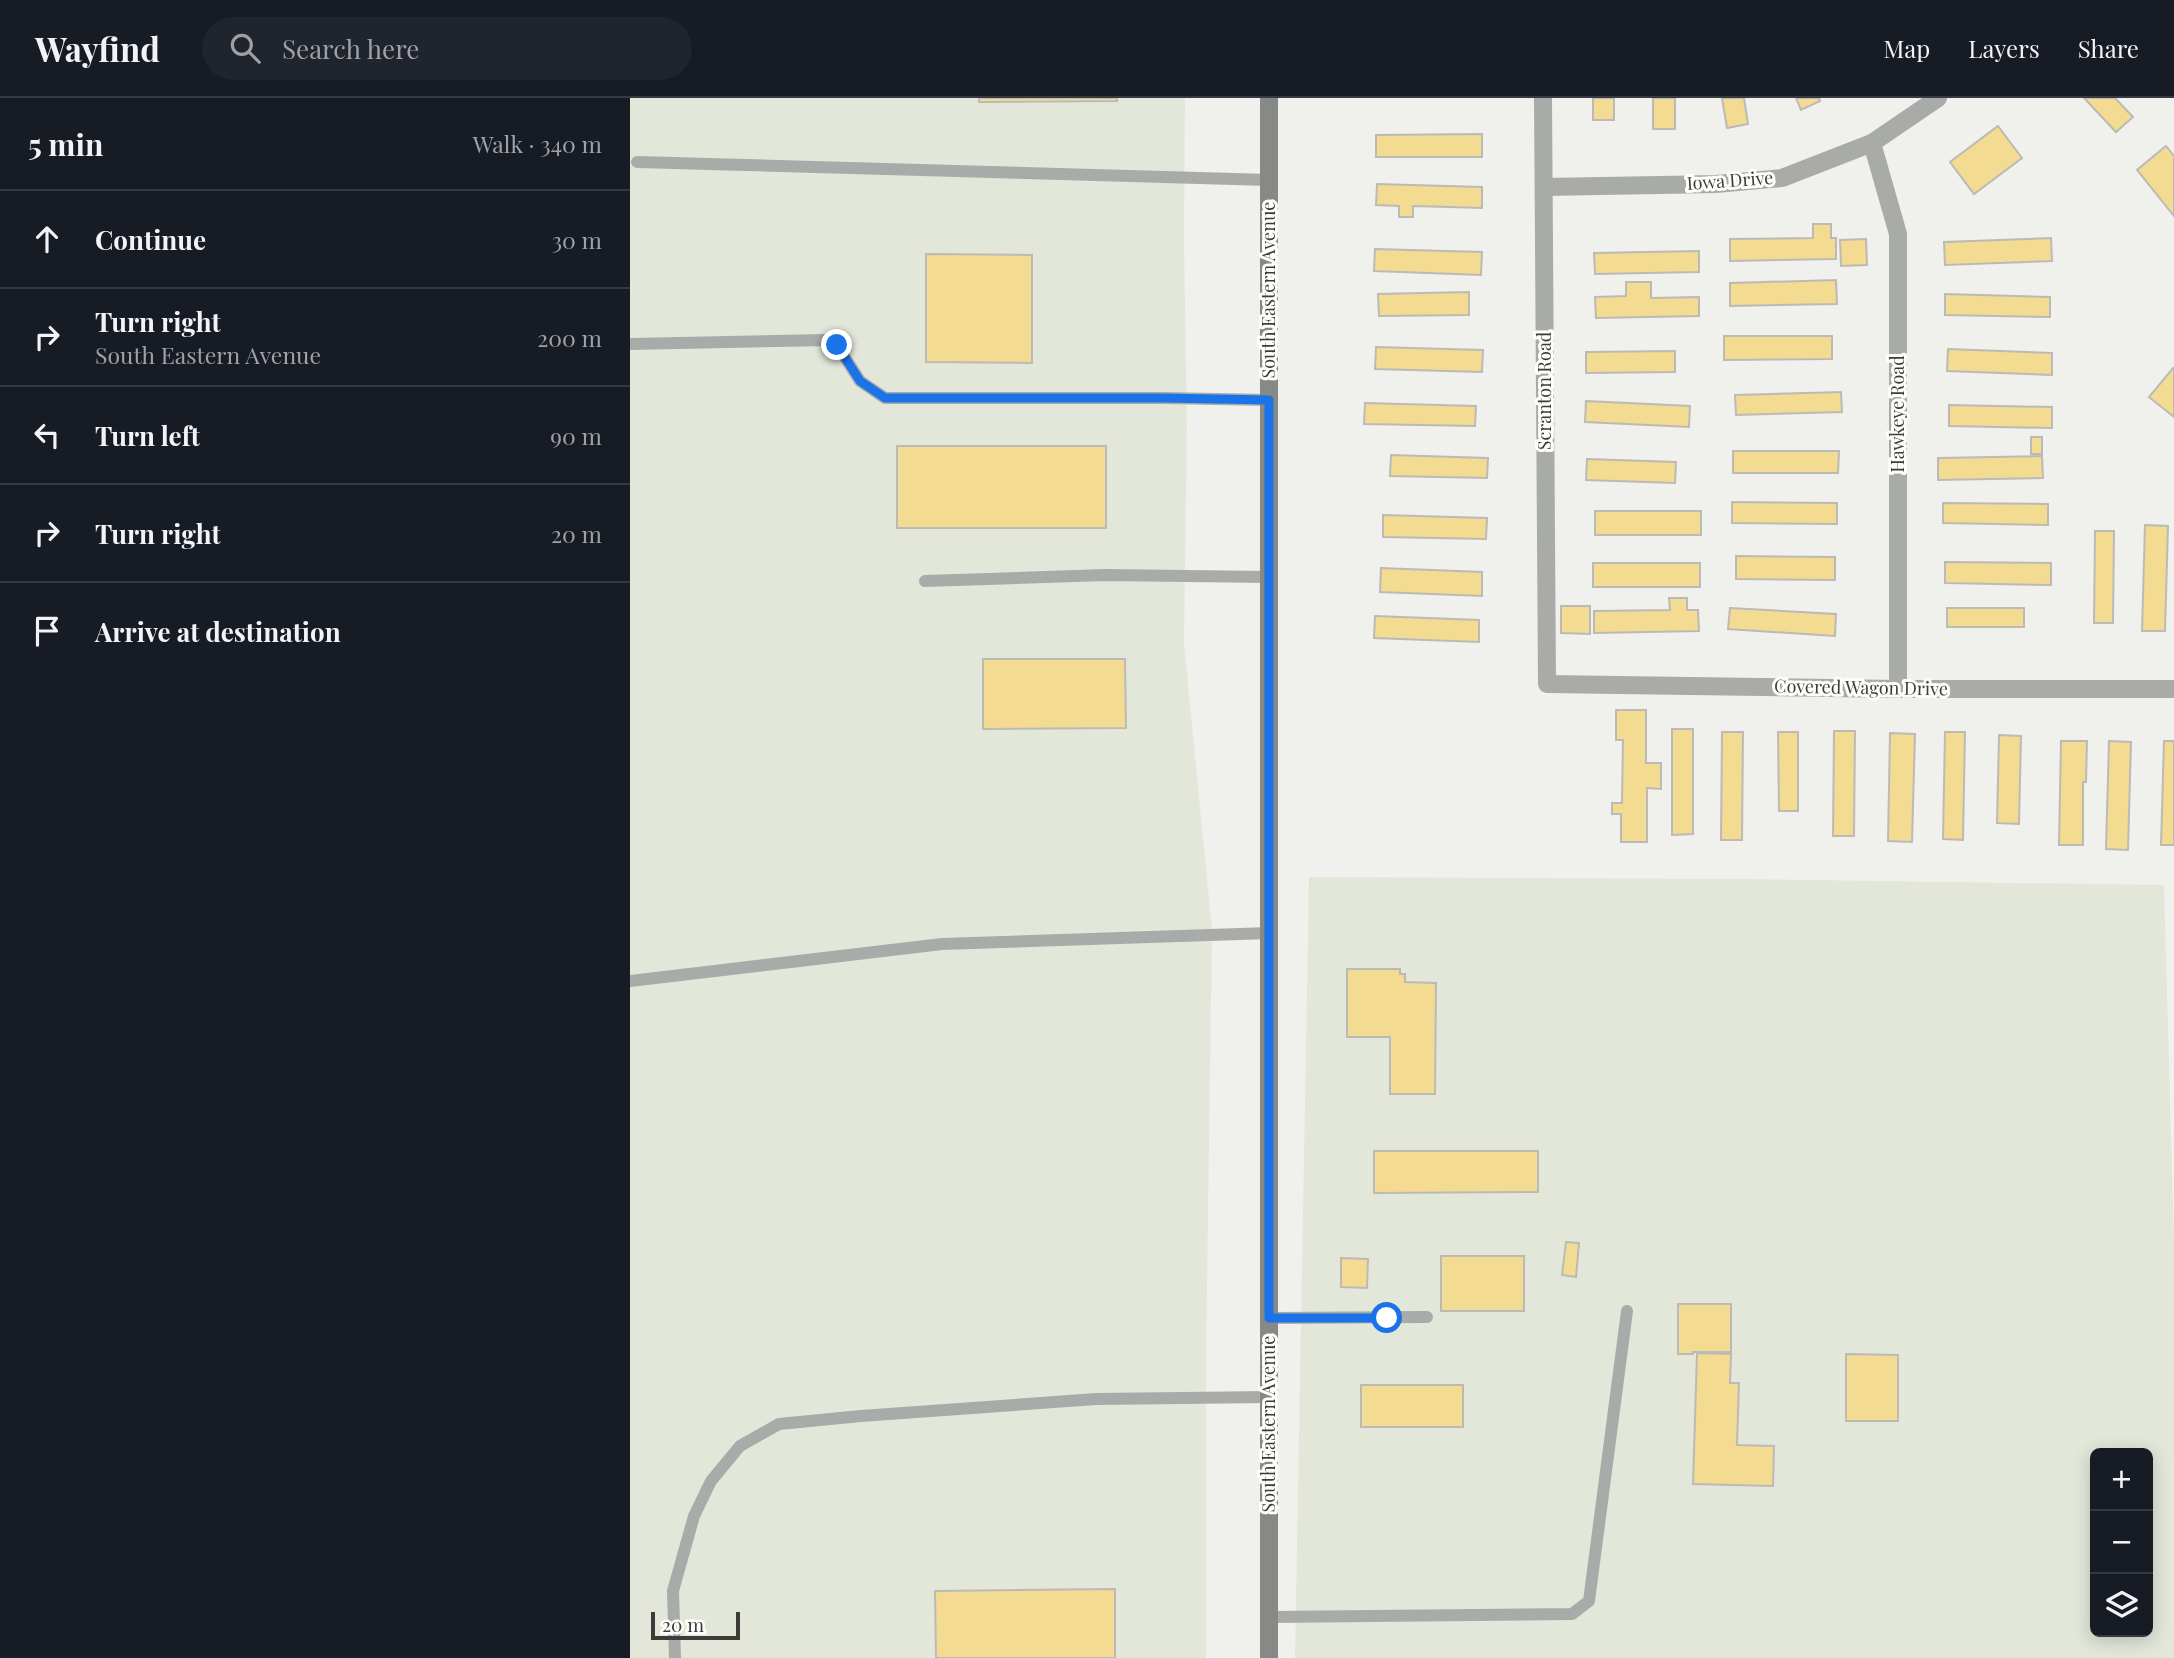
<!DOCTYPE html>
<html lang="en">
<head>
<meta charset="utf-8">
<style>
	body { margin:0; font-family:"Playfair Display",serif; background:#20242c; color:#f1f3f6 }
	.controls { position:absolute; right:21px; bottom:21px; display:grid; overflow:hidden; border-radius:10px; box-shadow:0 4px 18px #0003 }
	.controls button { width:63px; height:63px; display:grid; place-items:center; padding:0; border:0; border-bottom:2px solid #363941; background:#171b24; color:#f1f3f6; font:35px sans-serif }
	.scale { position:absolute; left:21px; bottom:18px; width:89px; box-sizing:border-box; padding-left:7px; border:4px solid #3c3c3a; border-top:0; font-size:19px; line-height:24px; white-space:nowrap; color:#3c3c3a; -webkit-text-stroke:5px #fdfef9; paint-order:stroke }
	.stop { position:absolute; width:21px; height:21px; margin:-16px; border:5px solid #1a73e8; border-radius:50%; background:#fff }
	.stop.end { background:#1a73e8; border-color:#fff; box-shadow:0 2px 7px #0008 }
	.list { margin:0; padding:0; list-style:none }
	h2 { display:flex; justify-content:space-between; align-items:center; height:91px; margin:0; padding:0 28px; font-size:30px }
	h2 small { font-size:23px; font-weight:400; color:#9ea1a6 }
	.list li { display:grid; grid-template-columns:46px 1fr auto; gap:21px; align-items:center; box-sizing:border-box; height:98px; padding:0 28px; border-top:2px solid #363941 }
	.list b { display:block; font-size:26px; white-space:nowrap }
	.list p { margin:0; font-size:23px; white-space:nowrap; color:#9ea1a6 }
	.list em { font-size:23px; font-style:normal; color:#9ea1a6 }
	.icon { flex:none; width:38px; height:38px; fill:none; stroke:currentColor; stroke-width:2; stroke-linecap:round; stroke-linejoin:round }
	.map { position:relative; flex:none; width:1544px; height:1560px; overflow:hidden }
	header { display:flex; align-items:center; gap:42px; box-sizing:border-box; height:98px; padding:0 35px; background:#171b24; border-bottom:2px solid #363941 }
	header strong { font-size:33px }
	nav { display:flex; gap:38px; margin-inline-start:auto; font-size:24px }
	.search { width:490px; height:63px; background:#20242c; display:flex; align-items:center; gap:18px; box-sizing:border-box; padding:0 24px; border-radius:38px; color:#9ea1a6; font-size:26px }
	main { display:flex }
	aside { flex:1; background:#171b24 }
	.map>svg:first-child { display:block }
	.built { fill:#e3e7da; fill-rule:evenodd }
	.building { fill:#f3db92; stroke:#bcbab6; stroke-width:2 }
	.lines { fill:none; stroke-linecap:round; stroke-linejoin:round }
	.lane { stroke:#a9aba9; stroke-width:12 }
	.street { stroke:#a9aba9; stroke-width:18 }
	.secondary { stroke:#868986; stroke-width:18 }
	.route { stroke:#1a73e8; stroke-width:9 }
	.labels { text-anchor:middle; stroke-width:6; stroke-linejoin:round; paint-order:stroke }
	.street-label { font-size:18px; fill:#3c3c3a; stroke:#fdfef9 }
</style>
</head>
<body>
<header>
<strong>Wayfind</strong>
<div class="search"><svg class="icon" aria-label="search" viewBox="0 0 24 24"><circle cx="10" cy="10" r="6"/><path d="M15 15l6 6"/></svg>Search here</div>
<nav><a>Map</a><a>Layers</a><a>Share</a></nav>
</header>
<main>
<aside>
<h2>5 min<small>Walk · 340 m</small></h2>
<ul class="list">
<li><svg class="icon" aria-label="ahead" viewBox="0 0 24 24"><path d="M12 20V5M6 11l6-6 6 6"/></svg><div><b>Continue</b></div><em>30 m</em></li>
<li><svg class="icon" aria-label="right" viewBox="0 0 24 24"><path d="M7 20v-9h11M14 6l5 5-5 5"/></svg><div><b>Turn right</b><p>South Eastern Avenue</p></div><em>200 m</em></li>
<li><svg class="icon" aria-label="left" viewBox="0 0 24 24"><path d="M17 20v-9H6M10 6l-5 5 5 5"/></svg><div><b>Turn left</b></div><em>90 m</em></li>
<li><svg class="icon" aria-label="right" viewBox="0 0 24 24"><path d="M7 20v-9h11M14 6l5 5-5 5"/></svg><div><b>Turn right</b></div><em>20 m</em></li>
<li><svg class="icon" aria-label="arrive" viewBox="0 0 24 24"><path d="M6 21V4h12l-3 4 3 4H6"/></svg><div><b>Arrive at destination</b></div></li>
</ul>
</aside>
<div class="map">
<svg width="1544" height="1560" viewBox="0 0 1544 1560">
	<rect width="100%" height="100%" fill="#f0f1ec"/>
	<!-- built -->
	<g class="built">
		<polygon points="0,0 555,0 554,143 557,330 554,545 582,832 576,1262 576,1560 0,1560"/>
		<path d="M679,779l437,2 418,6 10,356v417h-879zM1465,1355h53v179h-53z"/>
	</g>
	<!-- building -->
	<g class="building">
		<polygon points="349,0 487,0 487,3 349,4"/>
		<rect x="963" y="0" width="21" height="22"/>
		<rect x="1023" y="0" width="22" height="31"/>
		<polygon points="1092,0 1114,0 1118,26 1097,30"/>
		<polygon points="1166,0 1189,0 1190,3 1171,12"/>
		<polygon points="1454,0 1485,0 1503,19 1486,34"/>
		<polygon points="1368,28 1392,60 1344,96 1320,64"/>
		<polygon points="852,36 852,59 746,59 746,37"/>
		<polygon points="1536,48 1544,58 1544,118 1507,72"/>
		<polygon points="747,86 852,89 852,110 783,108 783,119 769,119 769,108 746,107"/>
		<polygon points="1183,126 1201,126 1201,140 1206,140 1206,161 1100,163 1100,141 1183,140"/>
		<polygon points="1421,140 1422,163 1315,167 1314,144"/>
		<polygon points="1236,141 1237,167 1211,168 1210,142"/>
		<polygon points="745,151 852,154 851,177 744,173"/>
		<polygon points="1069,153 1069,174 965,176 964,155"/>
		<polygon points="296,156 402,157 402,265 296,264"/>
		<polygon points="1206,182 1207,206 1100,208 1100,185"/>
		<polygon points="996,184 1021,184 1021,200 1069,199 1069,218 966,220 965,199 996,198"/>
		<polygon points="839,194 839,217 749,218 748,196"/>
		<polygon points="1315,196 1420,199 1420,219 1315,217"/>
		<polygon points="1094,238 1202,238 1202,261 1094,262"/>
		<polygon points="746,249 853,252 852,274 745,271"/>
		<polygon points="1318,251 1422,255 1422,277 1317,273"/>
		<polygon points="1045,253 1045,274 956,275 956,254"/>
		<polygon points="1543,270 1544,271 1544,319 1519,299"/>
		<polygon points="1211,294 1212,314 1106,317 1105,297"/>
		<polygon points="956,303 1060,308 1059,329 955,324"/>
		<polygon points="735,305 846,308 845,328 734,326"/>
		<polygon points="1319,307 1422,309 1422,330 1319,328"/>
		<rect x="1401" y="339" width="11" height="17"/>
		<rect x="267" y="348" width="209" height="82"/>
		<polygon points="1103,353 1209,353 1208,375 1103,375"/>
		<polygon points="761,357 858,360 857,380 760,378"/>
		<polygon points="1412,358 1413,380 1308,382 1308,360"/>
		<polygon points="957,361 1046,364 1045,385 956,382"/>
		<polygon points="1102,404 1207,405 1207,426 1102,425"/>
		<polygon points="1313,405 1418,406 1418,427 1313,425"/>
		<rect x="965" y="413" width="106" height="24"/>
		<polygon points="753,417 857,420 856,441 753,439"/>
		<polygon points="1515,427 1538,428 1535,533 1512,533"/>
		<polygon points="1465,433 1484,433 1483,525 1464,525"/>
		<polygon points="1106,458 1205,459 1205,482 1106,481"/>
		<polygon points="1315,464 1421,465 1421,487 1315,485"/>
		<rect x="963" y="465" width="107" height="24"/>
		<polygon points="751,470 852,474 852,498 750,494"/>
		<polygon points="1039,500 1057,500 1057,512 1068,512 1069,533 964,535 964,513 1040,512"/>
		<polygon points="931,508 960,508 960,536 931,535"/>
		<polygon points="1100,510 1206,516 1205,538 1098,531"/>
		<rect x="1317" y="510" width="77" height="19"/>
		<polygon points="745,518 849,522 849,544 744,540"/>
		<polygon points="353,561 495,561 496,630 353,631"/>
		<polygon points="986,612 1016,612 1016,665 1031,665 1031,691 1017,690 1017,744 991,744 991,716 982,716 982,705 992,705 993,642 986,642"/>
		<polygon points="1042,631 1063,631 1063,736 1042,737"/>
		<polygon points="1204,633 1225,633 1224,738 1203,738"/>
		<polygon points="1092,634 1113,634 1112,742 1091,742"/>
		<polygon points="1148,634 1168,634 1168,713 1149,713"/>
		<polygon points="1315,634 1335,634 1333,742 1313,741"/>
		<polygon points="1260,635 1285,636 1282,744 1258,743"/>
		<polygon points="1369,637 1391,638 1389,726 1367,725"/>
		<polygon points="1431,643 1457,643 1456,684 1453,684 1453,747 1429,747"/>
		<polygon points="1479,643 1501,644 1498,752 1476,751"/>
		<polygon points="1534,643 1544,643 1544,747 1531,747"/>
		<polygon points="717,871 770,871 770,876 775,876 775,884 806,885 805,996 760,996 760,939 717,939"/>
		<polygon points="744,1053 908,1053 908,1094 744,1095"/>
		<polygon points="936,1144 949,1145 946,1179 932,1177"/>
		<rect x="811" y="1158" width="83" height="55"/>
		<polygon points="711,1160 738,1161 737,1190 711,1189"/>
		<polygon points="1048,1206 1101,1206 1101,1254 1063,1254 1063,1256 1048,1256"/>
		<polygon points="1067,1255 1101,1256 1100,1285 1109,1285 1107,1347 1144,1348 1143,1388 1063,1386"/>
		<polygon points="1216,1256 1268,1257 1268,1323 1216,1323"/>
		<rect x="731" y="1287" width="102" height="42"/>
		<polygon points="485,1491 485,1560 306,1560 305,1493"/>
	</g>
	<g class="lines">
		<!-- lane -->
		<g class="lane">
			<polyline points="7,64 639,82"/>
			<polyline points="0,246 196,242 207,247 230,283 255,300 533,300 639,302"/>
			<polyline points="295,483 475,477 639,479"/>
			<polyline points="0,883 312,846 639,835"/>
			<polyline points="639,1220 797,1219"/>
			<polyline points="639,1519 942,1516 959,1503 997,1213"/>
			<polyline points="45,1560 43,1493 64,1418 81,1383 110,1348 149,1326 231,1318 466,1301 639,1299"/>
		</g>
		<!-- street -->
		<g class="street">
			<polyline points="913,0 917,586 1268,591 1544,591"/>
			<polyline points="1242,45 1268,136 1268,591"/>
			<polyline points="914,89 1086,86 1152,80 1242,45 1308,0"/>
		</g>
		<!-- secondary -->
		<polyline class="secondary" points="639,0 639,1560"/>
	</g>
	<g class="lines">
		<!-- route -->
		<polyline class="route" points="207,247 230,283 255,300 533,300 639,302 639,1220 757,1220"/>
	</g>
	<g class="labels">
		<!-- street labels -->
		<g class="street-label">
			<text transform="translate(1100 83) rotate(-4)" y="6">Iowa Drive</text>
			<text transform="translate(639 192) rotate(-90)" y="6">South Eastern Avenue</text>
			<text transform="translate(915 293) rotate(-90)" y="6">Scranton Road</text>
			<text transform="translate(1268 316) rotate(-90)" y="6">Hawkeye Road</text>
			<text transform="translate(1231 590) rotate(1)" y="6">Covered Wagon Drive</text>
			<text transform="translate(639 1326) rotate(-90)" y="6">South Eastern Avenue</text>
		</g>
	</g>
</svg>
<div class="controls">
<button>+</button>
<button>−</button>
<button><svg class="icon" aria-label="layers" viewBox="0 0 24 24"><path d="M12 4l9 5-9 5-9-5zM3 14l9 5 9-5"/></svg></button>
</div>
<div class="scale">20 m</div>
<div class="stop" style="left:757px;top:1220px"></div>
<div class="stop end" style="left:207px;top:247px"></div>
</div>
</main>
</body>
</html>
